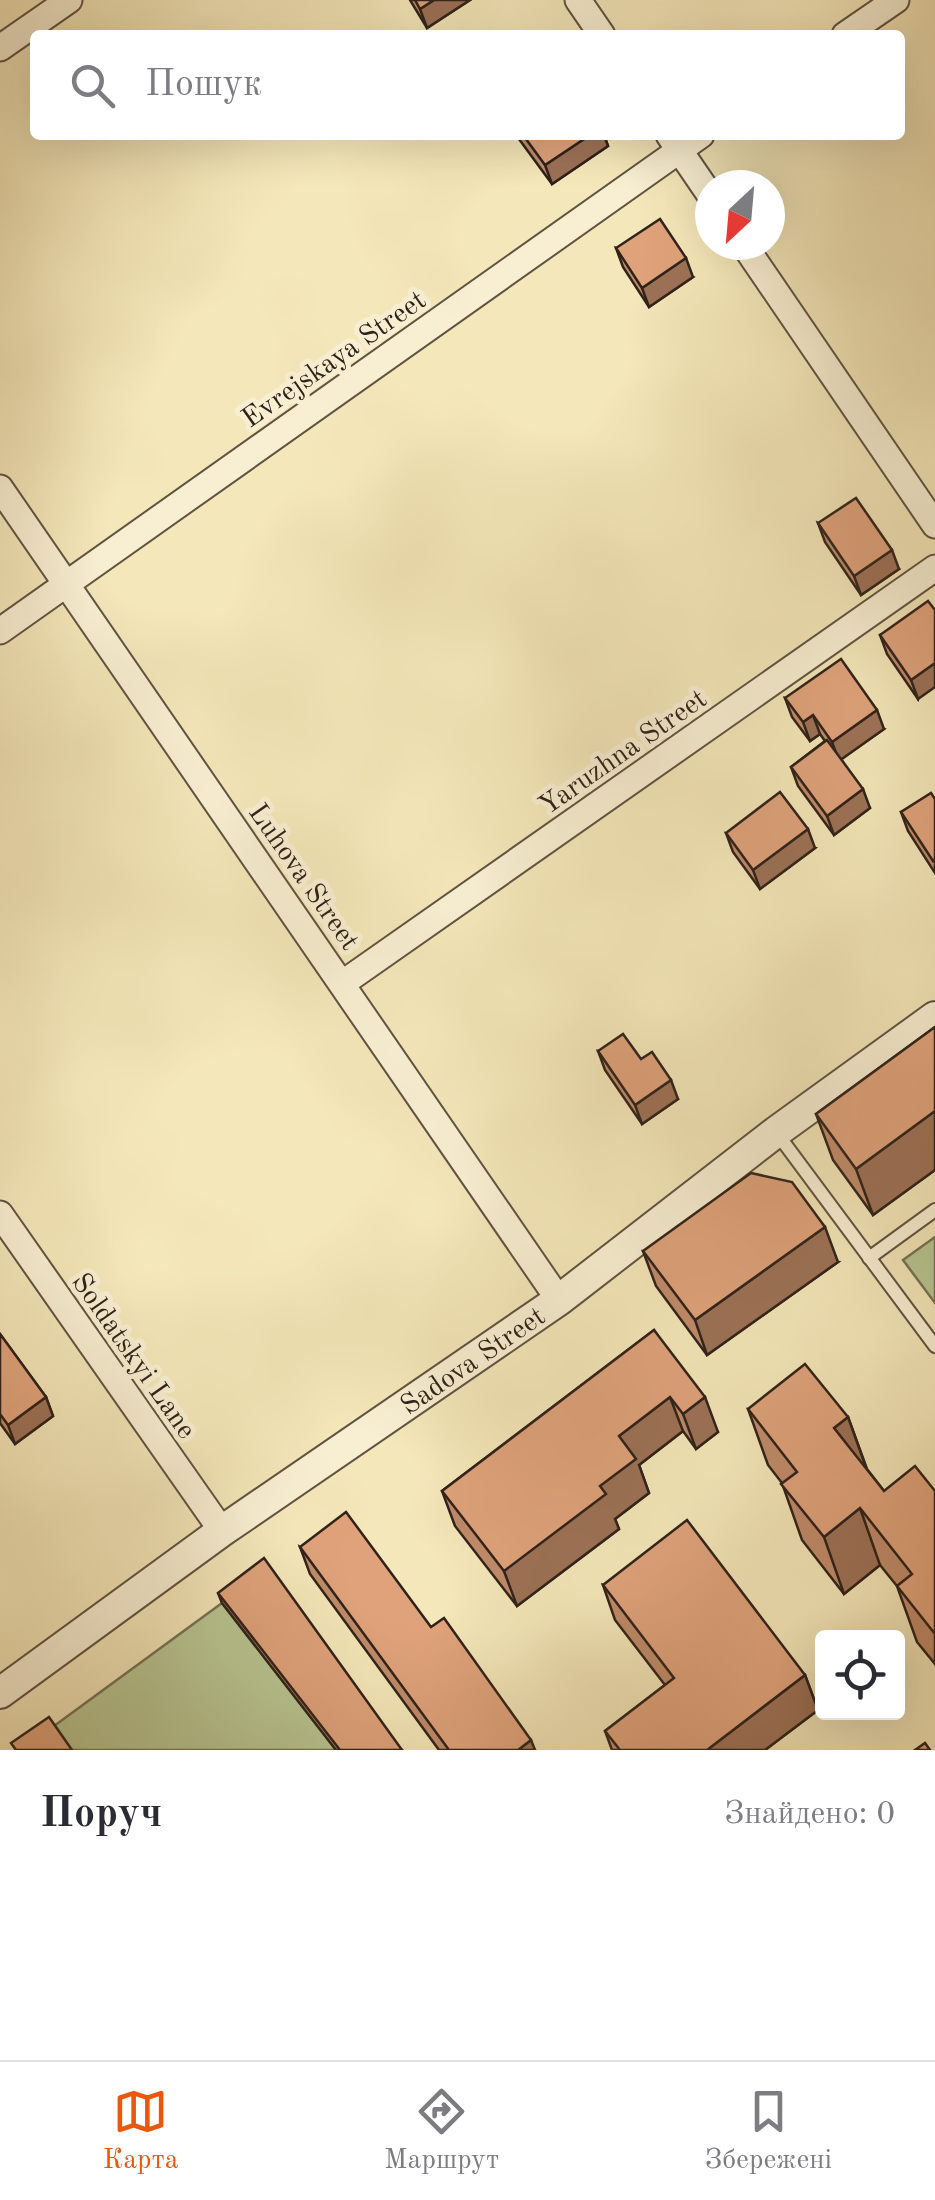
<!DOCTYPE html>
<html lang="uk">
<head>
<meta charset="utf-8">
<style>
	body { margin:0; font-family:"Old Standard TT",serif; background:#f7f7f7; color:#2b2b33 }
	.controls { position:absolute; right:30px; bottom:30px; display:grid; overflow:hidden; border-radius:10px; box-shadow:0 10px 40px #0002 }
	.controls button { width:90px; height:90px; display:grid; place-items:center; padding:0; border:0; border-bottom:2px solid #e1e1e2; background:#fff; color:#2b2b33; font:50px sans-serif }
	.compass { position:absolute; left:695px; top:170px; width:90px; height:90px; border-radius:50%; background:#fff; box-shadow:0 10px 40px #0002; rotate:206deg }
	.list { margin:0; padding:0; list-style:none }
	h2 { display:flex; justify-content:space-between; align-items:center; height:130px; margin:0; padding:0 40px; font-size:42px }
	h2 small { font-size:32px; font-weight:400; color:#7c7c81 }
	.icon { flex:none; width:55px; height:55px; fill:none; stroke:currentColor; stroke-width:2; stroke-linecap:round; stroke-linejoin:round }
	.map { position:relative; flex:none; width:935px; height:1750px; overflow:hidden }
	.search { position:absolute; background:#fff; box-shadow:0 10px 40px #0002; left:30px; right:30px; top:30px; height:110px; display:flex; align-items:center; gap:25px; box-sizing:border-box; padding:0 35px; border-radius:10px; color:#7c7c81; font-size:38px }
	.sheet { height:310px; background:#fff }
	nav { display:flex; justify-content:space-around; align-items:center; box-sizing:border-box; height:140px; border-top:2px solid #e1e1e2; background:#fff; font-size:28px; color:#7c7c81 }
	nav a { display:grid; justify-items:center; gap:5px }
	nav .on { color:#ea580c }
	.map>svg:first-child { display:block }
	.green { fill:#b8c692; stroke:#747456; stroke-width:2.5 }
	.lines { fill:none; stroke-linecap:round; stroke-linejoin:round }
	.service-casing { stroke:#605342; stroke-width:16 }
	.minor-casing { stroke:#605342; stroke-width:29 }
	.tertiary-casing { stroke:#605342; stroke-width:34 }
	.service { stroke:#f8efd2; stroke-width:12 }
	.minor { stroke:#f8efd2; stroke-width:25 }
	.tertiary { stroke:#f8efd2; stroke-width:30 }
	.wall { fill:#c08b6a; stroke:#2f221a; stroke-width:2.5 }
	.shaded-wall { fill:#9c7156; stroke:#2f221a; stroke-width:2.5 }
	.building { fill:#dfa27b; stroke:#2f221a; stroke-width:2.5 }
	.labels { text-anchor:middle; stroke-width:10; stroke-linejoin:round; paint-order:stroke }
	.street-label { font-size:28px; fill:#2f221a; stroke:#f8efd2 }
</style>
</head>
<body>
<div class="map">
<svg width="935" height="1750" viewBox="0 0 935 1750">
	<rect width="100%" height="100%" fill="#f4e7b9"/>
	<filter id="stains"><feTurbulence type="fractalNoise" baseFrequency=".002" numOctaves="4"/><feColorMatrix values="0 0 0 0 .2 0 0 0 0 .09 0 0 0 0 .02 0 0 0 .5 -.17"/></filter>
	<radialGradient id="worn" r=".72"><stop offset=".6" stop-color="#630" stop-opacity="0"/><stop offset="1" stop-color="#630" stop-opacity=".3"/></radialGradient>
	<!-- green -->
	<g class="green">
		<polygon points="935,1237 935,1303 903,1260"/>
		<polygon points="222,1603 336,1750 71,1750 54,1726"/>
	</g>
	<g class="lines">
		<!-- service casing -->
		<g class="service-casing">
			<g id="service">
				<polyline points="776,1132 935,1346"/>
				<polyline points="869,1258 935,1210"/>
			</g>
		</g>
		<!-- minor casing -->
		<g class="minor-casing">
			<g id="minor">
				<polyline points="578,0 602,35"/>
				<polyline points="845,35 896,0"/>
				<polyline points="0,48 69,0"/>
				<polyline points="669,135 710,195"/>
				<polyline points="744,245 935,525"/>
				<polyline points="0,488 559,1300"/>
				<polyline points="0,631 701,135"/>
				<polyline points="343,983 935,568"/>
				<polyline points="0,1214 222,1531"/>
			</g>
		</g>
		<!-- tertiary casing -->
		<g class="tertiary-casing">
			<g id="tertiary">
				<path id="s1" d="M0,1693l222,-162 337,-231 217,-168 159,-115"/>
			</g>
		</g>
		<!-- service -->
		<use href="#service" class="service"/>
		<!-- minor -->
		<use href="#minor" class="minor"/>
		<!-- tertiary -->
		<use href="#tertiary" class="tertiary"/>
	</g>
	<!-- wall -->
	<g class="wall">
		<polygon points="410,0 470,0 427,28"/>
		<polygon points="516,135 604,135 608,146 552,184"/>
		<polygon points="616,248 693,277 649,307 623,267"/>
		<polygon points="818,523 899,569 861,595 825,542"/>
		<polygon points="935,610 918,699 887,654 880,635"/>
		<polygon points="785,698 884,729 841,759 870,808 834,835 798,786 791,767 825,741 820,734 810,741 792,717"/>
		<polygon points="935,799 935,873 908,831 901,812"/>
		<polygon points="726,833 815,848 760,889 733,852"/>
		<polygon points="935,1027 935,1170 873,1215 833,1160 816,1114"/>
		<polygon points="598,1051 641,1059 678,1099 642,1124 605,1070"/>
		<polygon points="643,1251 838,1262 707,1355 656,1286"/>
		<polygon points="654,1330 718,1432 696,1449 683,1431 639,1465 649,1493 615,1519 619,1529 517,1606 455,1526 442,1491"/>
		<polygon points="0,1334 46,1397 53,1416 15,1444 0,1423"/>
		<polygon points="748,1409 848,1417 867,1469 884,1491 935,1491 935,1664 917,1642 897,1586 880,1565 844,1594 802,1540 782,1483 768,1465"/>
		<polygon points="300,1547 431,1627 535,1750 439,1750 310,1574"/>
		<polygon points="603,1585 805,1675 818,1710 765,1750 612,1750 605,1731 665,1685 615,1620"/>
		<polygon points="218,1593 402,1750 336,1750 222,1603"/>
	</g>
	<!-- shaded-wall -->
	<g class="shaded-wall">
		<polygon points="434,0 470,0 427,28 420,9"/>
		<polygon points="590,135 604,135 608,146 552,184 545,165"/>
		<polygon points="686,258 693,277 649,307 642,288"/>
		<polygon points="892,550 899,569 861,595 854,576"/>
		<polygon points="935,663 935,687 918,699 911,680"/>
		<polygon points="877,710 884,729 839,761 832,742"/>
		<polygon points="813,715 820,734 810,741 803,722"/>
		<polygon points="863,789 870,808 834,835 827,816"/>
		<polygon points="808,829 815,848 760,889 753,870"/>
		<polygon points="671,1080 678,1099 642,1124 635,1105"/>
		<polygon points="935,1111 935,1170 873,1215 856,1169"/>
		<polygon points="825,1227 838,1262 707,1355 695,1320"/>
		<polygon points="46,1397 53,1416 15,1444 8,1425"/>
		<polygon points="670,1397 683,1431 639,1465 649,1493 615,1519 619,1529 517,1606 504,1571 600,1486 619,1436"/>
		<polygon points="705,1397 718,1432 696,1449 683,1414"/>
		<polygon points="848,1417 868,1473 834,1428"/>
		<polygon points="860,1508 880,1565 844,1594 824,1537"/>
		<polygon points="805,1675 818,1710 765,1750 707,1750"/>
		<polygon points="531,1740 535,1750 518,1750"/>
	</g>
	<!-- building -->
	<g class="building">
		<polygon points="415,0 434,0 420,9"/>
		<polygon points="523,135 590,135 545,165"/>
		<polygon points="660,219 686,258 642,288 616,248"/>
		<polygon points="856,498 892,550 854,576 818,523"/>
		<polygon points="928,601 935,610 935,663 911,680 880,635"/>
		<polygon points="841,659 877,710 832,742 813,715 803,722 785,698"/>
		<polygon points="827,740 863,789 827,816 791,767"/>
		<polygon points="780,792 808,829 753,870 726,833"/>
		<polygon points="931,793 935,799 935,859 933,861 901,812"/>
		<polygon points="935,1027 935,1111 856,1169 816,1114"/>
		<polygon points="623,1034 641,1059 652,1052 671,1080 635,1105 598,1051"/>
		<polygon points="751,1173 792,1182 825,1227 695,1320 643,1251"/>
		<polygon points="654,1330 705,1397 683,1414 670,1397 619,1436 636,1459 600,1486 606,1494 504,1571 442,1491"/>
		<polygon points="0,1334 46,1397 8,1425 0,1414"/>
		<polygon points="805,1364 848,1417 834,1428 884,1491 915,1466 935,1491 935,1634 897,1586 912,1574 860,1508 824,1537 781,1484 797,1472 748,1409"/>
		<polygon points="346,1512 431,1627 444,1618 531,1740 518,1750 449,1750 300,1547"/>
		<polygon points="687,1520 805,1675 707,1750 620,1750 605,1731 674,1678 603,1585"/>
		<polygon points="264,1558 402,1750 340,1750 218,1593"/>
		<polygon points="49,1717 72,1750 16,1750 11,1743"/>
		<polygon points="925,1743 930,1750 915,1750"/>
	</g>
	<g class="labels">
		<!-- street labels -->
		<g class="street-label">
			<text transform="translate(333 358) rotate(-35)" y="10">Evrejskaya Street</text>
			<text transform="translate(622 751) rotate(-35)" y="10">Yaruzhna Street</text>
			<text transform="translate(305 876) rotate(55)" y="10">Luhova Street</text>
			<text transform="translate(135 1355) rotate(55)" y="10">Soldatskyi Lane</text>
			<text dy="10" stroke="none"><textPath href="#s1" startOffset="578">Sadova Street</textPath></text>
		</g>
	</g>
	<rect width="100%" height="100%" filter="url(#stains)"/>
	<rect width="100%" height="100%" fill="url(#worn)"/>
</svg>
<div class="controls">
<button><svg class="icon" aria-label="locate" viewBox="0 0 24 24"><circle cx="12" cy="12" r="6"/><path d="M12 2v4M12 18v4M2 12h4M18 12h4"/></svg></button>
</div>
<svg class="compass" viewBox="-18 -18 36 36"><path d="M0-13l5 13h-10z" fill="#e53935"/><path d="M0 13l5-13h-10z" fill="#7c7c81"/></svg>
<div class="search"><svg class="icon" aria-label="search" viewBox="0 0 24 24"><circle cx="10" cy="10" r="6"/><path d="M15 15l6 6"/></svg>Пошук</div>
</div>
<section class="sheet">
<h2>Поруч<small>Знайдено: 0</small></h2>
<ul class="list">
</ul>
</section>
<nav>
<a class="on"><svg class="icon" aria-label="map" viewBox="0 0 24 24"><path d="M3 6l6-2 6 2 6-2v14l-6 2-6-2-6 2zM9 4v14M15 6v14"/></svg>Карта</a>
<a><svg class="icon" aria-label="directions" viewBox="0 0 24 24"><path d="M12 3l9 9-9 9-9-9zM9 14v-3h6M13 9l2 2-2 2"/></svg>Маршрут</a>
<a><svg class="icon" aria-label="saved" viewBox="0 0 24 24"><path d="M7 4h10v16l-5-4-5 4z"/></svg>Збережені</a>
</nav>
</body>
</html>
